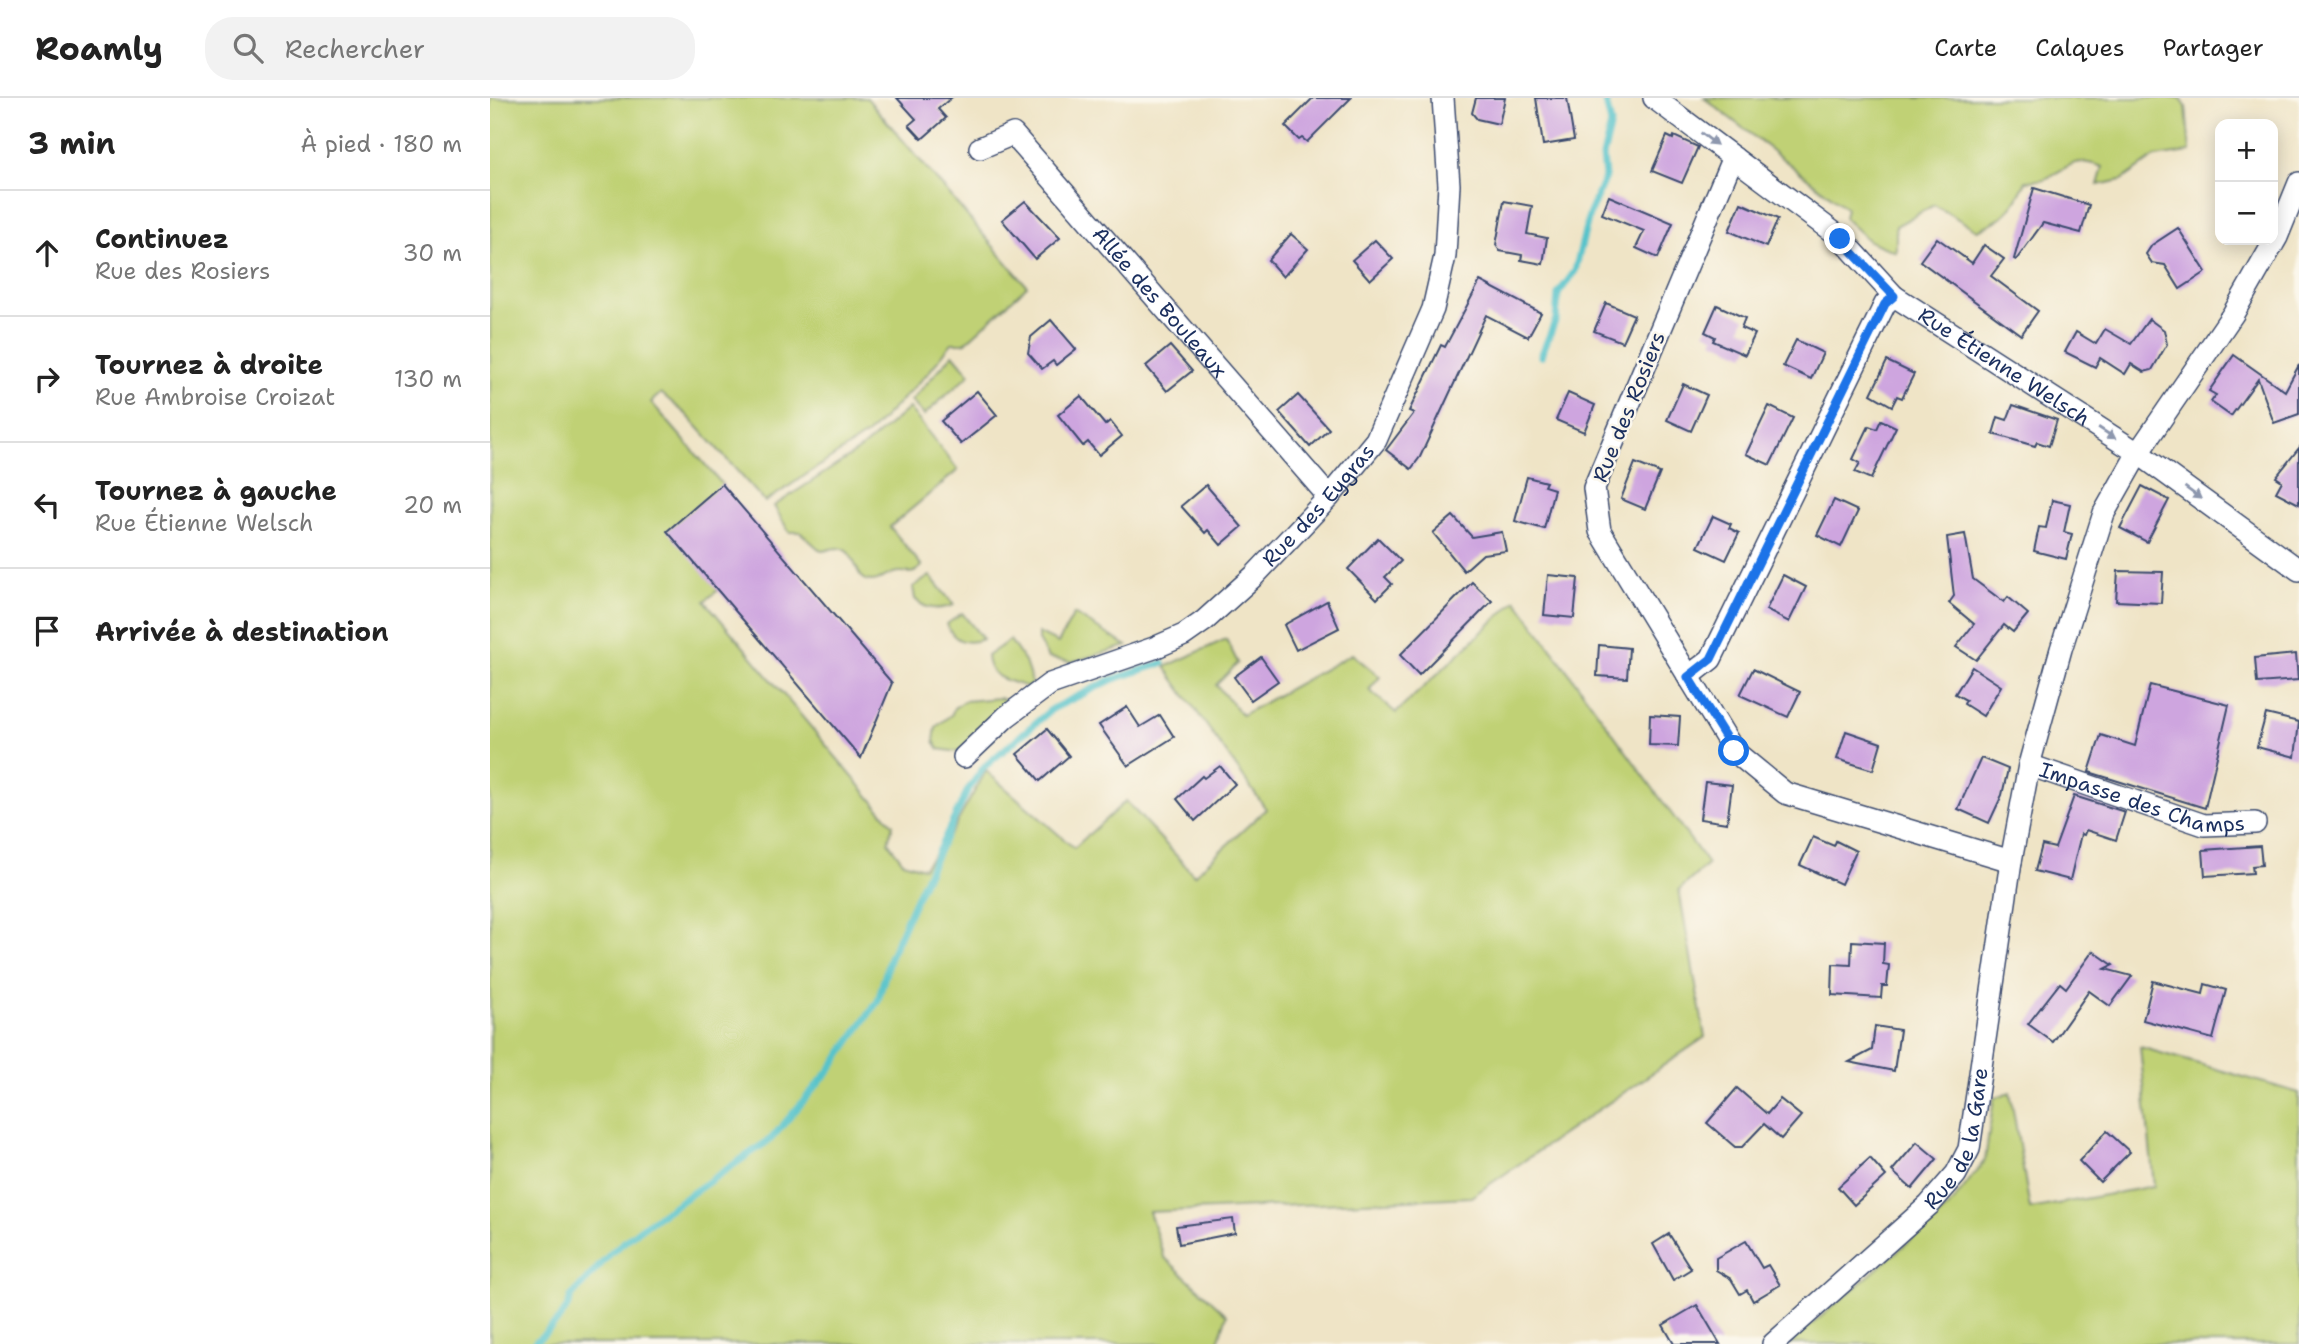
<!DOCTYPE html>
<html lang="fr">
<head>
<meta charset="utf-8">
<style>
	body { margin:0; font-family:"Shantell Sans",sans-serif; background:#f2f2f2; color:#222 }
	.controls { position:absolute; right:21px; top:21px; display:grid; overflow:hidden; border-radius:14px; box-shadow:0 4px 18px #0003 }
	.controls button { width:63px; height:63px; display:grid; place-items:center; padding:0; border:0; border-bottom:2px solid #e0e0e0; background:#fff; color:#222; font:35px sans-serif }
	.stop { position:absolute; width:21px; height:21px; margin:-16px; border:5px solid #1a73e8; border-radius:50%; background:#fff }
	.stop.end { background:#1a73e8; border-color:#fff; box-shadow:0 2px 7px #0008 }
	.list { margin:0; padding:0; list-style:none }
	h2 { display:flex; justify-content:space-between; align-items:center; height:91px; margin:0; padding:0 28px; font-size:30px }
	h2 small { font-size:23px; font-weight:400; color:#767676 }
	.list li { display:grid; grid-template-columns:46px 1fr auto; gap:21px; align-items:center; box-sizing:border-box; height:126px; padding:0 28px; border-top:2px solid #e0e0e0 }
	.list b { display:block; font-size:26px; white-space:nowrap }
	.list p { margin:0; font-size:23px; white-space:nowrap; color:#767676 }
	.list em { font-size:23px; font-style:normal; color:#767676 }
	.icon { flex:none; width:38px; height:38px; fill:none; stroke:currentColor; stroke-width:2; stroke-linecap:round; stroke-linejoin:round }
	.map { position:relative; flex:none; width:1809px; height:1246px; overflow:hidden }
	header { display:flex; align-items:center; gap:42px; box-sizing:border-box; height:98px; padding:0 35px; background:#fff; border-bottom:2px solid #e0e0e0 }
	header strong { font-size:33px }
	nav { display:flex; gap:38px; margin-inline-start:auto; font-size:24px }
	.search { width:490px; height:63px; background:#f2f2f2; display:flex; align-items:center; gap:18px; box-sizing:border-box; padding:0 24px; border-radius:28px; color:#767676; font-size:26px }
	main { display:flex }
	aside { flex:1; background:#fff }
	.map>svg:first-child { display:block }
	.green { fill:#c0d174; stroke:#6e8069; stroke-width:2 }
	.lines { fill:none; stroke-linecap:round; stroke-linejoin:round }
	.stream { stroke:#56c3ca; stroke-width:7 }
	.building { fill:#cea5df }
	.minor-casing { stroke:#3b4a6e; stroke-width:24 }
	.minor { stroke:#fff; stroke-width:21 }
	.oneway { fill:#8d97ae }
	.route { stroke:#1a73e8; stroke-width:9 }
	.labels { text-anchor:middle; stroke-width:5; stroke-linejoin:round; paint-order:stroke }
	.street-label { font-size:21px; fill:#1b2f5e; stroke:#fbf7ec }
</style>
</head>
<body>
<header>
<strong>Roamly</strong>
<div class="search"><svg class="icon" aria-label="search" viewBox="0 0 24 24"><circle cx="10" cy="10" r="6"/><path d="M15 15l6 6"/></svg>Rechercher</div>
<nav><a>Carte</a><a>Calques</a><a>Partager</a></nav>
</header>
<main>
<aside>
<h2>3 min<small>À pied · 180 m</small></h2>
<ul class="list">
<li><svg class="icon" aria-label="ahead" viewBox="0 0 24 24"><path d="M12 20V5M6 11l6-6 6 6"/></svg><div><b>Continuez</b><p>Rue des Rosiers</p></div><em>30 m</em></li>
<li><svg class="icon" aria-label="right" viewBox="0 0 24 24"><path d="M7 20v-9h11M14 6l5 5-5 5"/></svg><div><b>Tournez à droite</b><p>Rue Ambroise Croizat</p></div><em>130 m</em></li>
<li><svg class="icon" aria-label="left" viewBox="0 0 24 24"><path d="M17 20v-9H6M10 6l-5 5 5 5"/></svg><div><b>Tournez à gauche</b><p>Rue Étienne Welsch</p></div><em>20 m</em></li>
<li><svg class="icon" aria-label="arrive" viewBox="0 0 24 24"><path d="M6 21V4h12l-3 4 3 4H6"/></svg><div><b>Arrivée à destination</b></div></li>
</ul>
</aside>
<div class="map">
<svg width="1809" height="1246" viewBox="0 0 1809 1246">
	<rect width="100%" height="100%" fill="#fbf7ec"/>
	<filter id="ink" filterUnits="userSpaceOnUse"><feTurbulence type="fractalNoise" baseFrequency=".0143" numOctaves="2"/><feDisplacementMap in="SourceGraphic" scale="14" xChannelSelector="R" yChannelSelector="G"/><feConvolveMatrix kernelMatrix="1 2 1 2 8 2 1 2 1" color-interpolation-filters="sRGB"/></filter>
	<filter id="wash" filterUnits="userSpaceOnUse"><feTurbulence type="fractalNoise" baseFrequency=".00686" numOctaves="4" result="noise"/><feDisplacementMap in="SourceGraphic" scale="28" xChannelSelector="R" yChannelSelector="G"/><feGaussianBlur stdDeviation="1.57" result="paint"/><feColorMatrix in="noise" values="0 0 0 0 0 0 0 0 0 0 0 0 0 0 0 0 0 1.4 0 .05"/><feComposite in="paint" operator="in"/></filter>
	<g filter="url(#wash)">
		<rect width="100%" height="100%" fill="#efe4c6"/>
		<!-- green -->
		<g class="green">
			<polygon points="0,0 377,0 537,188 475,245 462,245 438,275 379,335 275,404 197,317 171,295 161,304 232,386 228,492 215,503 403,727 398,744 413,764 433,770 461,735 496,673 584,750 636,703 704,777 776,711 675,569 736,541 748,565 726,587 752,617 862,556 890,579 879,592 906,615 1026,502 1218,766 1189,792 1215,939 981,1099 659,1114 674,1159 737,1217 727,1246 0,1246"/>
			<path d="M1214,0h477l5,9 4,45 -35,5 -33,23 -24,5 5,-18c-29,-10 -30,-3 -54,10 -6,4 -16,3 -23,4 -12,27 -21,38 -49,49l-43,-25 -38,21v26l-27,-11 -25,-23 2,-10z"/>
			<polygon points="463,256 480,276 434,317 421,303"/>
			<path d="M419,310l49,62 -68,57 32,39c-11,11 -12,5 -24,6 -10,1 -16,9 -27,9 -19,-1 -12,-32 -34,-33 -5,0 -11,3 -16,3l-21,-19h-11l-15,-26 87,-57z"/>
			<path d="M440,478l24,29c-14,5 -28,6 -39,-6l-2,-12z"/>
			<path d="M472,515l21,26c-17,6 -30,2 -36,-15z"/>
			<polygon points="584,516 637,548 581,564 558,560 548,542 548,535 568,545"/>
			<path d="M520,542l15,22 7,21 -4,4c-19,-6 -40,-8 -41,-31z"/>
			<polygon points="509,600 525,605 468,654 449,651 444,643 446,629 462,616 464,610 475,603"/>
			<polygon points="1650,949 1809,995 1809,1246 1299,1246 1458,1110 1495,1062 1504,1000 1520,994 1540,1111 1664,1088"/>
		</g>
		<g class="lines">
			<!-- stream -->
			<g class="stream">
				<polyline points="1051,258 1066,221 1068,196 1085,173 1099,117 1115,79 1113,58 1121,26 1115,0"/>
				<path d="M43,1246c15,-14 33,-27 38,-47l41,-45 28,-23 131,-90 58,-68 49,-70 12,-44 30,-68 48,-99 16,-23 68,-58 59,-29 52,-17"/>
			</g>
		</g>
		<g id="blocks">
			<!-- building -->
			<g class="building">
				<polygon points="407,0 461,0 448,11 456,20 432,41 419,27 426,21"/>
				<polygon points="823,0 861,0 817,44 812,40 809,42 795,28"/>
				<polygon points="986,0 1015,0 1009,26 987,21 982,15"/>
				<polygon points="1046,0 1077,0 1084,42 1053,47"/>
				<polygon points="1177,38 1183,41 1184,38 1208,49 1192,85 1162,73"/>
				<polygon points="1544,90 1599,107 1591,135 1553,125 1526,162 1524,161"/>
				<polygon points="1119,98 1183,125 1168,160 1146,150 1154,133 1112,116"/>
				<polygon points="535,103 570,140 545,161 512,122"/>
				<polygon points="1014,103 1042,108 1037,136 1057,140 1053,166 1031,162 1032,157 1010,153 1006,147"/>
				<polygon points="1251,105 1288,121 1276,149 1239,133"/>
				<polygon points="1688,130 1716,174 1690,191 1675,167 1662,165 1656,156 1662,147"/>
				<polygon points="801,136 818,151 793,179 778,162"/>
				<polygon points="1447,140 1482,165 1494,147 1514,161 1501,178 1548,213 1531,237 1430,163"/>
				<polygon points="885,142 903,161 880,182 862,162"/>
				<polygon points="990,183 1051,215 1038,239 996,217 930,359 921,371 896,352 924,315 919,313 951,247 955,249"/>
				<polygon points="1116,205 1144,217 1132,244 1104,233"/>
				<polygon points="1227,207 1255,220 1251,230 1265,236 1255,257 1223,243 1225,239 1215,234"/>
				<polygon points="1659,221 1674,232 1677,246 1662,272 1654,274 1641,266 1635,276 1610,260 1605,269 1575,254 1586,234 1606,246 1615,231 1641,246"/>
				<polygon points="561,222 586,251 566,267 563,263 552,271 538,255 541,239"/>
				<polygon points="1306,242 1333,255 1321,281 1293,268"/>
				<polygon points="680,248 702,273 677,293 656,268"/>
				<polygon points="1744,257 1795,293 1809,267 1809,316 1784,325 1768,281 1741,318 1721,304 1726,297 1719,293"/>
				<polygon points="1397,263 1424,276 1412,300 1407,298 1402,308 1381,296"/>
				<polygon points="1193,286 1217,297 1201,333 1177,322"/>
				<polygon points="487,293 507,317 471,346 451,323"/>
				<polygon points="1078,295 1105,307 1094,334 1066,322"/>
				<polygon points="808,297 839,331 820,349 789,314"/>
				<polygon points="591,298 615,327 620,323 632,338 609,357 598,344 593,348 568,317"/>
				<polygon points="1523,307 1567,322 1559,348 1547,344 1545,348 1503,336 1508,319 1517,322"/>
				<polygon points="1279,308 1303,320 1280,367 1256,356"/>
				<polygon points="1391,322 1406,329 1381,381 1365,374 1370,365 1363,361 1379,328 1387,331"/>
				<polygon points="1809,350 1809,406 1786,394 1792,383 1786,379"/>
				<polygon points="1145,365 1170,375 1155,411 1131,401"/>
				<polygon points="1037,379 1056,384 1054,388 1064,391 1054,431 1025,423"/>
				<polygon points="232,386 402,585 371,660 177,433"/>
				<polygon points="716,387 752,429 731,447 718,432 715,435 691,408"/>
				<polygon points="1652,388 1679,402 1657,444 1630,430"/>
				<polygon points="1344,402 1368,413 1351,449 1327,437"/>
				<polygon points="1562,402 1580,406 1574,434 1582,436 1576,461 1544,453 1549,429 1556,430"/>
				<polygon points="963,418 982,439 1012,434 1016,453 993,456 974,473 943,435"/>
				<polygon points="1223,418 1241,426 1239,430 1249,435 1236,462 1208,449"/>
				<polygon points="1475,436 1483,481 1514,504 1518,499 1538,516 1523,534 1514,527 1486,562 1466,549 1484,526 1459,505 1464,498 1457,439"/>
				<polygon points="888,440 911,463 895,479 902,486 887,501 858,471"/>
				<polygon points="1628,473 1673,474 1671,505 1626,503"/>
				<polygon points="1058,477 1088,480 1084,520 1054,517"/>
				<polygon points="1293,477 1316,489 1299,524 1276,512"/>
				<polygon points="982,484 1002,503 929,577 910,557"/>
				<polygon points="837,503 849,530 806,552 794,527"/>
				<polygon points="1109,547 1139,550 1137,580 1107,578"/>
				<polygon points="1806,556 1808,582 1767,585 1765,560"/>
				<polygon points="771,559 788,583 761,602 744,579"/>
				<polygon points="1482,569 1511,588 1493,618 1474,606 1476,602 1465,596"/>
				<polygon points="1263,571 1310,594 1298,619 1250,597"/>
				<polygon points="1660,587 1739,607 1715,710 1599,674 1611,637 1645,648"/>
				<polygon points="637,609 650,629 670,617 684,639 638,668 609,627"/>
				<polygon points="1776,616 1809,624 1805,659 1767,649"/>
				<polygon points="1160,617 1190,619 1188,648 1159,647"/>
				<polygon points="557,631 579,658 550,683 527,656"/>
				<polygon points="1356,633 1391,645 1383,672 1347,661"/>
				<polygon points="1491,660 1518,671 1512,697 1499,725 1468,711"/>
				<polygon points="730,668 745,686 705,723 687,701 712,678 714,680"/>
				<polygon points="1215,684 1242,687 1237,725 1210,721"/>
				<polygon points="1584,698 1635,714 1626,742 1596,732 1594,737 1591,736 1580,782 1545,773 1552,747 1565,750"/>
				<polygon points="1323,739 1344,748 1346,743 1366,753 1351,786 1310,767"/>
				<polygon points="1770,748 1772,767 1762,768 1763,775 1715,778 1713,752"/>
				<polygon points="1362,843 1394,845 1393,866 1399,867 1397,888 1392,888 1391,900 1342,897 1343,866 1361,867"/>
				<polygon points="1603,853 1623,867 1615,871 1642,878 1620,908 1599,893 1563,944 1538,926 1570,885 1576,890"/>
				<polygon points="1663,883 1713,896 1715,886 1736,892 1723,941 1653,922"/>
				<polygon points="1385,928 1410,932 1404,973 1359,964 1382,952"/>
				<polygon points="1247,990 1277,1016 1290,1001 1311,1018 1291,1041 1274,1026 1252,1049 1245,1049 1217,1025"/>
				<polygon points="1617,1033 1640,1054 1610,1084 1589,1063"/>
				<polygon points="1427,1044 1447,1061 1422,1091 1402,1073"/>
				<polygon points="1380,1060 1396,1078 1364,1107 1348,1089"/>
				<polygon points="743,1121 745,1135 689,1146 686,1128"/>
				<polygon points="1179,1136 1201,1171 1183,1182 1163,1146"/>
				<polygon points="1256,1143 1272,1170 1278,1167 1290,1187 1263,1203 1257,1192 1250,1196 1241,1181 1226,1172 1226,1160"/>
				<polygon points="1207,1207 1230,1246 1184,1246 1173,1227"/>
			</g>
		</g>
	</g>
	<g filter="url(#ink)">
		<use href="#blocks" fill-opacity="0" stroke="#3b4a6e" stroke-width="2"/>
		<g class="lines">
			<!-- minor casing -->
			<g class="minor-casing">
				<g id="minor">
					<path id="s1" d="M1164,0l187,140 53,58 244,157 161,117"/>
					<path id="s2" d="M490,50l33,-14 316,363"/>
					<polyline points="1243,59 1104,390 1110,433 1244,653 1295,695 1521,763"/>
					<polyline points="1198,579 1221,561 1395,206 1404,198"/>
					<path id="s3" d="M474,659l42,-40 44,-33 104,-36 30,-13 20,-14 50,-45 75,-79 47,-57 57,-131 12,-53 4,-71 -6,-87"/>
					<path id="s4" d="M1539,667l175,60 51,-2"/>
					<path id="s5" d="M1283,1246l156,-139 27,-31 13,-25 42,-288 18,-96 32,-116 43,-136 34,-60 95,-139 44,-77 22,-54"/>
				</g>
			</g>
			<!-- minor -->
			<use href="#minor" class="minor"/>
		</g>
		<!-- one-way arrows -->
		<defs><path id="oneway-solid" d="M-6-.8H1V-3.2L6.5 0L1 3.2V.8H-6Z" transform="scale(1.75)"/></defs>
		<g class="oneway">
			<use href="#oneway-solid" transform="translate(1219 41) rotate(37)"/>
			<use href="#oneway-solid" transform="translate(1617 335) rotate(33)"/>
			<use href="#oneway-solid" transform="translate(1703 395) rotate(36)"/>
		</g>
	</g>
	<g class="lines" filter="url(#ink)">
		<!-- route -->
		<polyline class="route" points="1244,653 1198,579 1221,561 1395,206 1404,198 1350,141"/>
	</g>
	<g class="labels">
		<!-- street labels -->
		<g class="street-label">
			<text dy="7" stroke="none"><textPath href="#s2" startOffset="259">Allée des Bouleaux</textPath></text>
			<text dy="7" stroke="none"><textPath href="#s1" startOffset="443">Rue Étienne Welsch</textPath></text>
			<text transform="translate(1139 309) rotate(-68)" y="7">Rue des Rosiers</text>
			<text dy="7" stroke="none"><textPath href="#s3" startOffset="443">Rue des Eygras</textPath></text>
			<text dy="7" stroke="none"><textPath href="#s4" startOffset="119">Impasse des Champs</textPath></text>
			<text dy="7" stroke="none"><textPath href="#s5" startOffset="284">Rue de la Gare</textPath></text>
		</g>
	</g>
</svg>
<div class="controls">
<button>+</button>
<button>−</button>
</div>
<div class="stop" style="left:1244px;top:653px"></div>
<div class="stop end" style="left:1350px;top:141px"></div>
</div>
</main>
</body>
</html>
